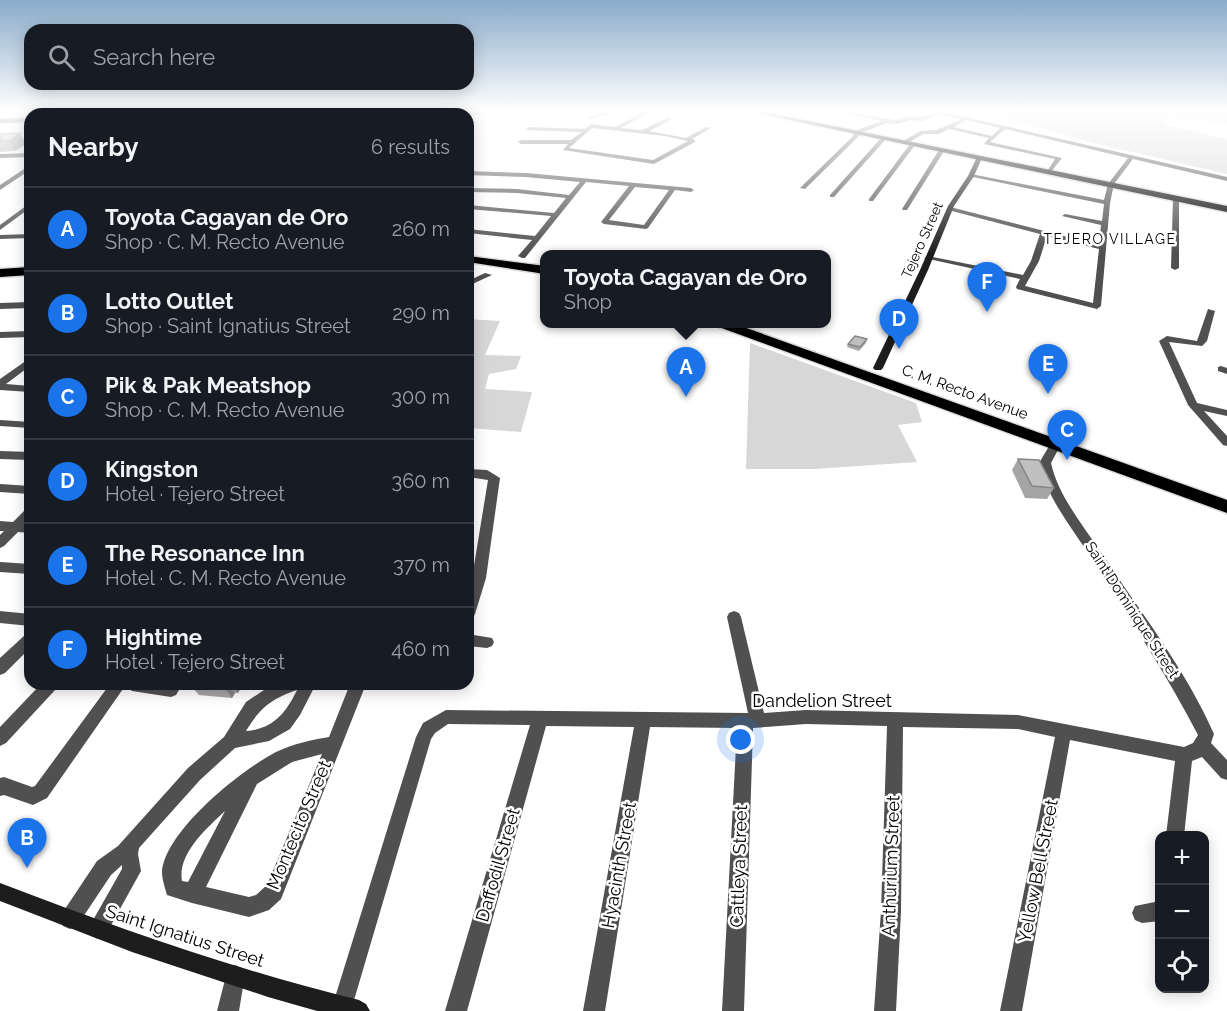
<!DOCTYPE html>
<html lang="en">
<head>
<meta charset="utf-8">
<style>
	body { margin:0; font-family:Raleway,sans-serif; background:#242831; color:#f1f3f6 }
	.controls { position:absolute; right:18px; bottom:18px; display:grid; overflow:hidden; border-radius:12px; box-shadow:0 3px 15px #0003 }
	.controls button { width:54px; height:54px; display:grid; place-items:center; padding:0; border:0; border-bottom:2px solid #363941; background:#171b24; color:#f1f3f6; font:30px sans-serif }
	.you { position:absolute; left:741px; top:740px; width:21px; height:21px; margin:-15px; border:4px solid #fff; border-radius:50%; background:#1a73e8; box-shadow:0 0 0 9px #1a73e833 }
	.badge { display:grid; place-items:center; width:39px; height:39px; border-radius:50%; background:#1a73e8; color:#fff; font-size:20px; font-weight:700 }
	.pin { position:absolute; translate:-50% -50px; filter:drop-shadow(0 2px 3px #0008) }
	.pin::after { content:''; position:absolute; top:32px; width:21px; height:18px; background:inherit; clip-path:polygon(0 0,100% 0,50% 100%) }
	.popup { position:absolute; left:540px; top:250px; width:291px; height:78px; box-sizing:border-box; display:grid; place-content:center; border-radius:12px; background:#171b24; filter:drop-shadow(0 2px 4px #0005); font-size:20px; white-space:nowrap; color:#9ea1a6 }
	.popup b { font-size:22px; color:#f1f3f6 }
	.popup::after { content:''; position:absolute; left:50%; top:100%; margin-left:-12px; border:12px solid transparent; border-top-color:#171b24 }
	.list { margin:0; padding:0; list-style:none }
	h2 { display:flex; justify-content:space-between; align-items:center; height:78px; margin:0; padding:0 24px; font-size:26px }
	h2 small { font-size:20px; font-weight:400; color:#9ea1a6 }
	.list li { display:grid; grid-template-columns:39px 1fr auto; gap:18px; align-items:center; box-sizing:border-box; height:84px; padding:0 24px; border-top:2px solid #363941 }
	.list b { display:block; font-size:22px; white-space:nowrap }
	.list p { margin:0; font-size:20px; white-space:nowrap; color:#9ea1a6 }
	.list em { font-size:20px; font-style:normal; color:#9ea1a6 }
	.icon { flex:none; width:33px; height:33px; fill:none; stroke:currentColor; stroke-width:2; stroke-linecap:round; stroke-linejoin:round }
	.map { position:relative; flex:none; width:1227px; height:1011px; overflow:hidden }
	.search { position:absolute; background:#171b24; box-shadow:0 3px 15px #0003; left:24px; top:24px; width:450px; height:66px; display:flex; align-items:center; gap:15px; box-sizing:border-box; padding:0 21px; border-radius:18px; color:#9ea1a6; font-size:22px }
	.panel { position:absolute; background:#171b24; box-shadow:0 3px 15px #0003; left:24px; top:108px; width:450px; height:582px; border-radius:18px }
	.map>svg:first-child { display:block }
	.green { fill:#d7d7d7 }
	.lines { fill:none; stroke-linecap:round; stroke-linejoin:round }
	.primary-casing { stroke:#dbdbdb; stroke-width:3 }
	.highway-casing { stroke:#dbdbdb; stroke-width:3 }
	.street { fill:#505050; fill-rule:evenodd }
	.secondary { fill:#1d1d1d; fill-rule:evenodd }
	.primary { fill:#000; fill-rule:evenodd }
	.highway { fill:#000; fill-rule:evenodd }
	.wall { fill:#a5a5a5 }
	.shaded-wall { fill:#868686 }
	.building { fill:#c0c0c0; stroke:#868686; stroke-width:1.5 }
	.labels { text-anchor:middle; stroke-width:5; stroke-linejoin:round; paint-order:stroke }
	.far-neighbourhood-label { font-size:14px; letter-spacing:1.5px; fill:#000; stroke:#fff }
	.far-street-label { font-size:14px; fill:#000; stroke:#fff }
	.street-label { font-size:15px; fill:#000; stroke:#fff }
	.near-street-label { font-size:18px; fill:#000; stroke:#fff }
</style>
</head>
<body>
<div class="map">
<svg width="1227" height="1011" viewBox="0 0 1227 1011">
	<rect width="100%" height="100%" fill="#fff"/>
	<!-- green -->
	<g class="green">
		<polygon points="989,111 1227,111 1227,123 1167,118 1162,122 1169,126 1227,139 1227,174 1086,141 1025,124"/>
		<polygon points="468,319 500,321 485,355 521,356 516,369 489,374 485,389 532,392 521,432 468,428"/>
		<polygon points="750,343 916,403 922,422 898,425 917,462 814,469 746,469"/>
	</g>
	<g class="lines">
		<!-- primary casing -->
		<g class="primary-casing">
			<g id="primary">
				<polygon points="474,111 500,111 468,116 461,114"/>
				<polygon points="747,111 760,111 1227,206 1227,212"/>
				<polygon points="30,118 30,122 0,123 0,119"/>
			</g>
		</g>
		<!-- highway casing -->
		<g class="highway-casing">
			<g id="highway">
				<polygon points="468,256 545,266 545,274 468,262"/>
				<polygon points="30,267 30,275 0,277 0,269"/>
				<polygon points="718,324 735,324 1227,500 1227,513 719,327"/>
			</g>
		</g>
		<!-- street -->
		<g class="street">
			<polygon points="56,111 61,111 59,114 53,114"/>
			<polygon points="97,111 103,111 100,114 93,114"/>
			<polygon points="298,111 303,111 301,114 295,114"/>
			<polygon points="610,111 620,111 591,119 588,117"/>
			<path d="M646,111h6l-31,17 21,2 27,-13 2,3 -22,11 37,7 20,-11 5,1 -19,11 3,1v2l-41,22 -91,-14 5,-6h-47l-3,-2 3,-2h50l11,-8 -56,-2 2,-3 57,2 6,-5 24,3zM592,128l73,8 23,5 -35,19 -84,-12z"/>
			<path d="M930,111h9l288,66v4l-94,-22 -19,25 -4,19 -9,103 -4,3 -80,-20 -1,-2 4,-8 -96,-21 4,-2 95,19 8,-14 9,-27 -92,-24v-2l2,-1 149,38 2,-20 -39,-9 3,-2 37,7 2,-17 -136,-28 3,-2 133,26 4,-16 20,-26 -123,-29 -15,13 72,16 -12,15h-4l9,-14 -71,-15 5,-6 -40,-9 -11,5h-15l-17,10h-4v-2l18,-11 17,-1 24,-11 -22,-5 -16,7 -12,-1 -15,4 -9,-1 -27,10v2l-55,54 -5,-1 54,-53 -2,-3 30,-11 -34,-7v-2l48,8 15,-4 11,1 12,-4zM966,120l34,8 -8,8 -38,-9zM1047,236l52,13 -6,54 -68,-17 14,-25z"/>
			<polygon points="430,112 434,112 435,114 429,114"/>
			<polygon points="881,138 886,139 834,197 830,197 830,195"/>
			<polygon points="910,144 915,145 873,201 869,201 869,199"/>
			<polygon points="939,150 944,151 907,210 903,210 902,209"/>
			<polygon points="30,153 30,157 0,158 0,154"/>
			<polygon points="30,165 30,170 0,190 0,185"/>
			<path d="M468,171l58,2 165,15 3,2 -3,2 -16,-2 -27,38 -2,1 -42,-5 -3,-2 28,-36 -43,-4 -61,76h-3l-4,-2 14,-16 -64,-7v-4l67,7 16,-20 -83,-7v-4l86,8 12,-15 -49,-5 -49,-1v-4l49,1 52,6 11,-13 -54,-5 -58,-2zM635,187l34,3 -25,35 -35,-5z"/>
			<polygon points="1176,196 1179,198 1179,268 1175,270 1171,268 1173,198"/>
			<polygon points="30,203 30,208 0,230 0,225"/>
			<polygon points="30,234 30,238 0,239 0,235"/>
			<polygon points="485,273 492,275 468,286 468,281"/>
			<polygon points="30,302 30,308 0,309 0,303"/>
			<polygon points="1208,309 1215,311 1207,341 1202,346 1169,342 1197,403 1227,410 1227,416 1204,411 1227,436 1227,446 1223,445 1188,405 1159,341 1167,336 1197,341"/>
			<polygon points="30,331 30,337 0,338 0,332"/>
			<polygon points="30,358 30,366 6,384 30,386 30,392 0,390 0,379"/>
			<polygon points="1221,366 1227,368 1227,374 1218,371 1218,367"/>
			<polygon points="0,420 30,422 30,428 0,426"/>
			<path d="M1061,432l5,3 -15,28c7,32 31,61 49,88 39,59 85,117 114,183l-3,9 16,17v20l-6,-2 -19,-21 -10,4 -8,75h-18l9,-75 -105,-21 -48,271h-22l55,-274 -37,-8 -115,-2 -2,184 -5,100h-22l7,-100 6,-185 -81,-2 -53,4 -9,283h-22l15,-283 -87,-1 -45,284h-22l51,-284 -88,-1 -79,285h-22l85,-286 -82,-1 -13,9 -4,6 -79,268 -1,4h-18l-1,-4 84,-270 7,-14 23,-13 302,3 -21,-96 2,-4 5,-2 5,2 2,4 23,96 42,-3 212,5 166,32 9,-4 5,-8c-31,-60 -68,-116 -104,-173 -19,-30 -47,-63 -55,-99l18,-30z"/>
			<polygon points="0,451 30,452 30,460 0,459"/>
			<polygon points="468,469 487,470 500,478 486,578 475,614 473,618 468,620 468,592 472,578 488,480 468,477"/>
			<polygon points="0,484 30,486 30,494 0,492"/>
			<polygon points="30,508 30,520 26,523 30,523 30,533 18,532 4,546 0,548 0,535 4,531 0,531 0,521 13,522 26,509"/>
			<polygon points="0,562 30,564 30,574 0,572"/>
			<polygon points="0,611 30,614 30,626 0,623"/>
			<polygon points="30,633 30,648 5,673 0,675 0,658 25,635"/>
			<polygon points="468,634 492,638 494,642 492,646 487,648 468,646"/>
			<polygon points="41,684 59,684 56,689 6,743 0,746 0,727"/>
			<polygon points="110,684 173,684 176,685 179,690 176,695 171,697 132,691 125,686 47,798 33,805 4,795 0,796 0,778 4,777 32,787 35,786"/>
			<path d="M273,684h43l-16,31 -10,14 -21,12 -34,7 -35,32 -61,68 -1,6 3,17 -36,65 -7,3 -7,-3 -3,-7 34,-60v-4l-11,10 -34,51 -7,3 -7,-3 -3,-7 3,-7 34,-51 21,-15 70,-78 36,-31 22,-35zM297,690c-11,23 -24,39 -51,41 14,-23 25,-32 51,-41z"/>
			<path d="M350,684h16l-85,215 -12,11 -20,7 -57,-14 -25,-8c-2,-7 -5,-16 -5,-23 3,-41 79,-102 114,-120 17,-8 34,-12 53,-15zM322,754l-55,131 -11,10 -7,2 -43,-10 51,-103 35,-22zM225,811l-37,71 -6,-1c-5,-27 25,-53 43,-70z"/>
			<polygon points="1160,901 1160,921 1142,923 1135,920 1132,913 1135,906"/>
			<polygon points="235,965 242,968 245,975 239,1011 217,1011 228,968"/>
		</g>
		<!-- secondary -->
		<g class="secondary">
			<polygon points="977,157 982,158 974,176 954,206 928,270 883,368 881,370 875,370 873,368 920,270 948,206 968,176"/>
			<path d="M0,883c118,45 236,87 359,117l7,4 4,7h-53l-49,-14 -136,-45 -132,-51z"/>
		</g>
		<!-- primary -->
		<use href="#primary" class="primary"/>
		<!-- highway -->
		<use href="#highway" class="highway"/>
	</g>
	<!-- wall -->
	<g class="wall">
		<polygon points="20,133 26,144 15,151 0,152 0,134"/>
		<polygon points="867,339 866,343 859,351 847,347 848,344"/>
		<polygon points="1018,459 1054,488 1047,499 1025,498 1012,470"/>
		<polygon points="191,684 243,684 238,693 235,693 232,698 199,695 190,685"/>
	</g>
	<!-- shaded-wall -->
	<g class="shaded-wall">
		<polygon points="274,111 285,111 282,114 271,114"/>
		<polygon points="20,133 26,144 15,151 9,141"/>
		<polygon points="226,684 227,684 235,693 232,698 224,687"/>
		<polygon points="231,684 243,684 238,693"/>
	</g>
	<!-- building -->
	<g class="building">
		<polygon points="257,111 274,111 271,114 254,114"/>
		<polygon points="20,133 9,141 0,141 0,134"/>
		<polygon points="855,336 867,339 860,347 848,344"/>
		<polygon points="1018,459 1039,460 1054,488 1032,486"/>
		<polygon points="191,684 226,684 224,687 190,685"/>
	</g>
	<!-- sky -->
	<linearGradient id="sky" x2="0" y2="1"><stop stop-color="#8aabca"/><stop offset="0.44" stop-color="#fff"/><stop offset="1" stop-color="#fff" stop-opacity="0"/></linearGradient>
	<rect width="1227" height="253" fill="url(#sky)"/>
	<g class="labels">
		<!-- far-neighbourhood labels -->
		<g class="far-neighbourhood-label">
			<text x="1110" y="244">TEJERO VILLAGE</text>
		</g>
		<!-- far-street labels -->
		<g class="far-street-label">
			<text transform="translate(922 240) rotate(-66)" y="5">Tejero Street</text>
		</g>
		<!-- street labels -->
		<g class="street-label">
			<text transform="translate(965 392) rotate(20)" y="5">C. M. Recto Avenue</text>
			<text transform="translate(1132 610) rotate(57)" y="5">Saint Dominique Street</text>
		</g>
		<!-- near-street labels -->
		<g class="near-street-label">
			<text x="822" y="707">Dandelion Street</text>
			<text transform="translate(299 825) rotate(-67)" y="6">Montecito Street</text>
			<text transform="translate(498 865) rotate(-74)" y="6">Daffodil Street</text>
			<text transform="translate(619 865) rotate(-80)" y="6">Hyacinth Street</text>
			<text transform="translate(739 866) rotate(-88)" y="6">Cattleya Street</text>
			<text transform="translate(891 866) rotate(-88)" y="6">Anthurium Street</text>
			<text transform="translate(1038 871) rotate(-79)" y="6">Yellow Bell Street</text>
			<text transform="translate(185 936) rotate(18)" y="6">Saint Ignatius Street</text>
		</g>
	</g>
</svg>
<div class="controls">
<button>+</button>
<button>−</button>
<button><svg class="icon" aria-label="locate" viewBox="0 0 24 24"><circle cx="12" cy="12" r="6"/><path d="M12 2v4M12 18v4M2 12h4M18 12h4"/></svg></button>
</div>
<div class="you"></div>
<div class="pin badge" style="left:686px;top:397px">A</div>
<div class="popup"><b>Toyota Cagayan de Oro</b>Shop</div>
<div class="pin badge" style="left:27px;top:868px">B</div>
<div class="pin badge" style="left:1067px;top:460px">C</div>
<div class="pin badge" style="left:899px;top:349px">D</div>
<div class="pin badge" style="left:1048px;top:394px">E</div>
<div class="pin badge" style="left:987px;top:312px">F</div>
<div class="search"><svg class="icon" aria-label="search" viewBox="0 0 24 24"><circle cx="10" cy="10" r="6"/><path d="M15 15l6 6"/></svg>Search here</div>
<section class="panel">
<h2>Nearby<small>6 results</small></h2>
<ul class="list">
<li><span class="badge">A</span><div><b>Toyota Cagayan de Oro</b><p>Shop · C. M. Recto Avenue</p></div><em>260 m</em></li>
<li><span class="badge">B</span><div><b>Lotto Outlet</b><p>Shop · Saint Ignatius Street</p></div><em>290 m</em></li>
<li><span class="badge">C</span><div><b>Pik &amp; Pak Meatshop</b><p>Shop · C. M. Recto Avenue</p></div><em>300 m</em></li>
<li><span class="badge">D</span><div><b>Kingston</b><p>Hotel · Tejero Street</p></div><em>360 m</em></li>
<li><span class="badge">E</span><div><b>The Resonance Inn</b><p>Hotel · C. M. Recto Avenue</p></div><em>370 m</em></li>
<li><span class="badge">F</span><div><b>Hightime</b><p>Hotel · Tejero Street</p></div><em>460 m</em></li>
</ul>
</section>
</div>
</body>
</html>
